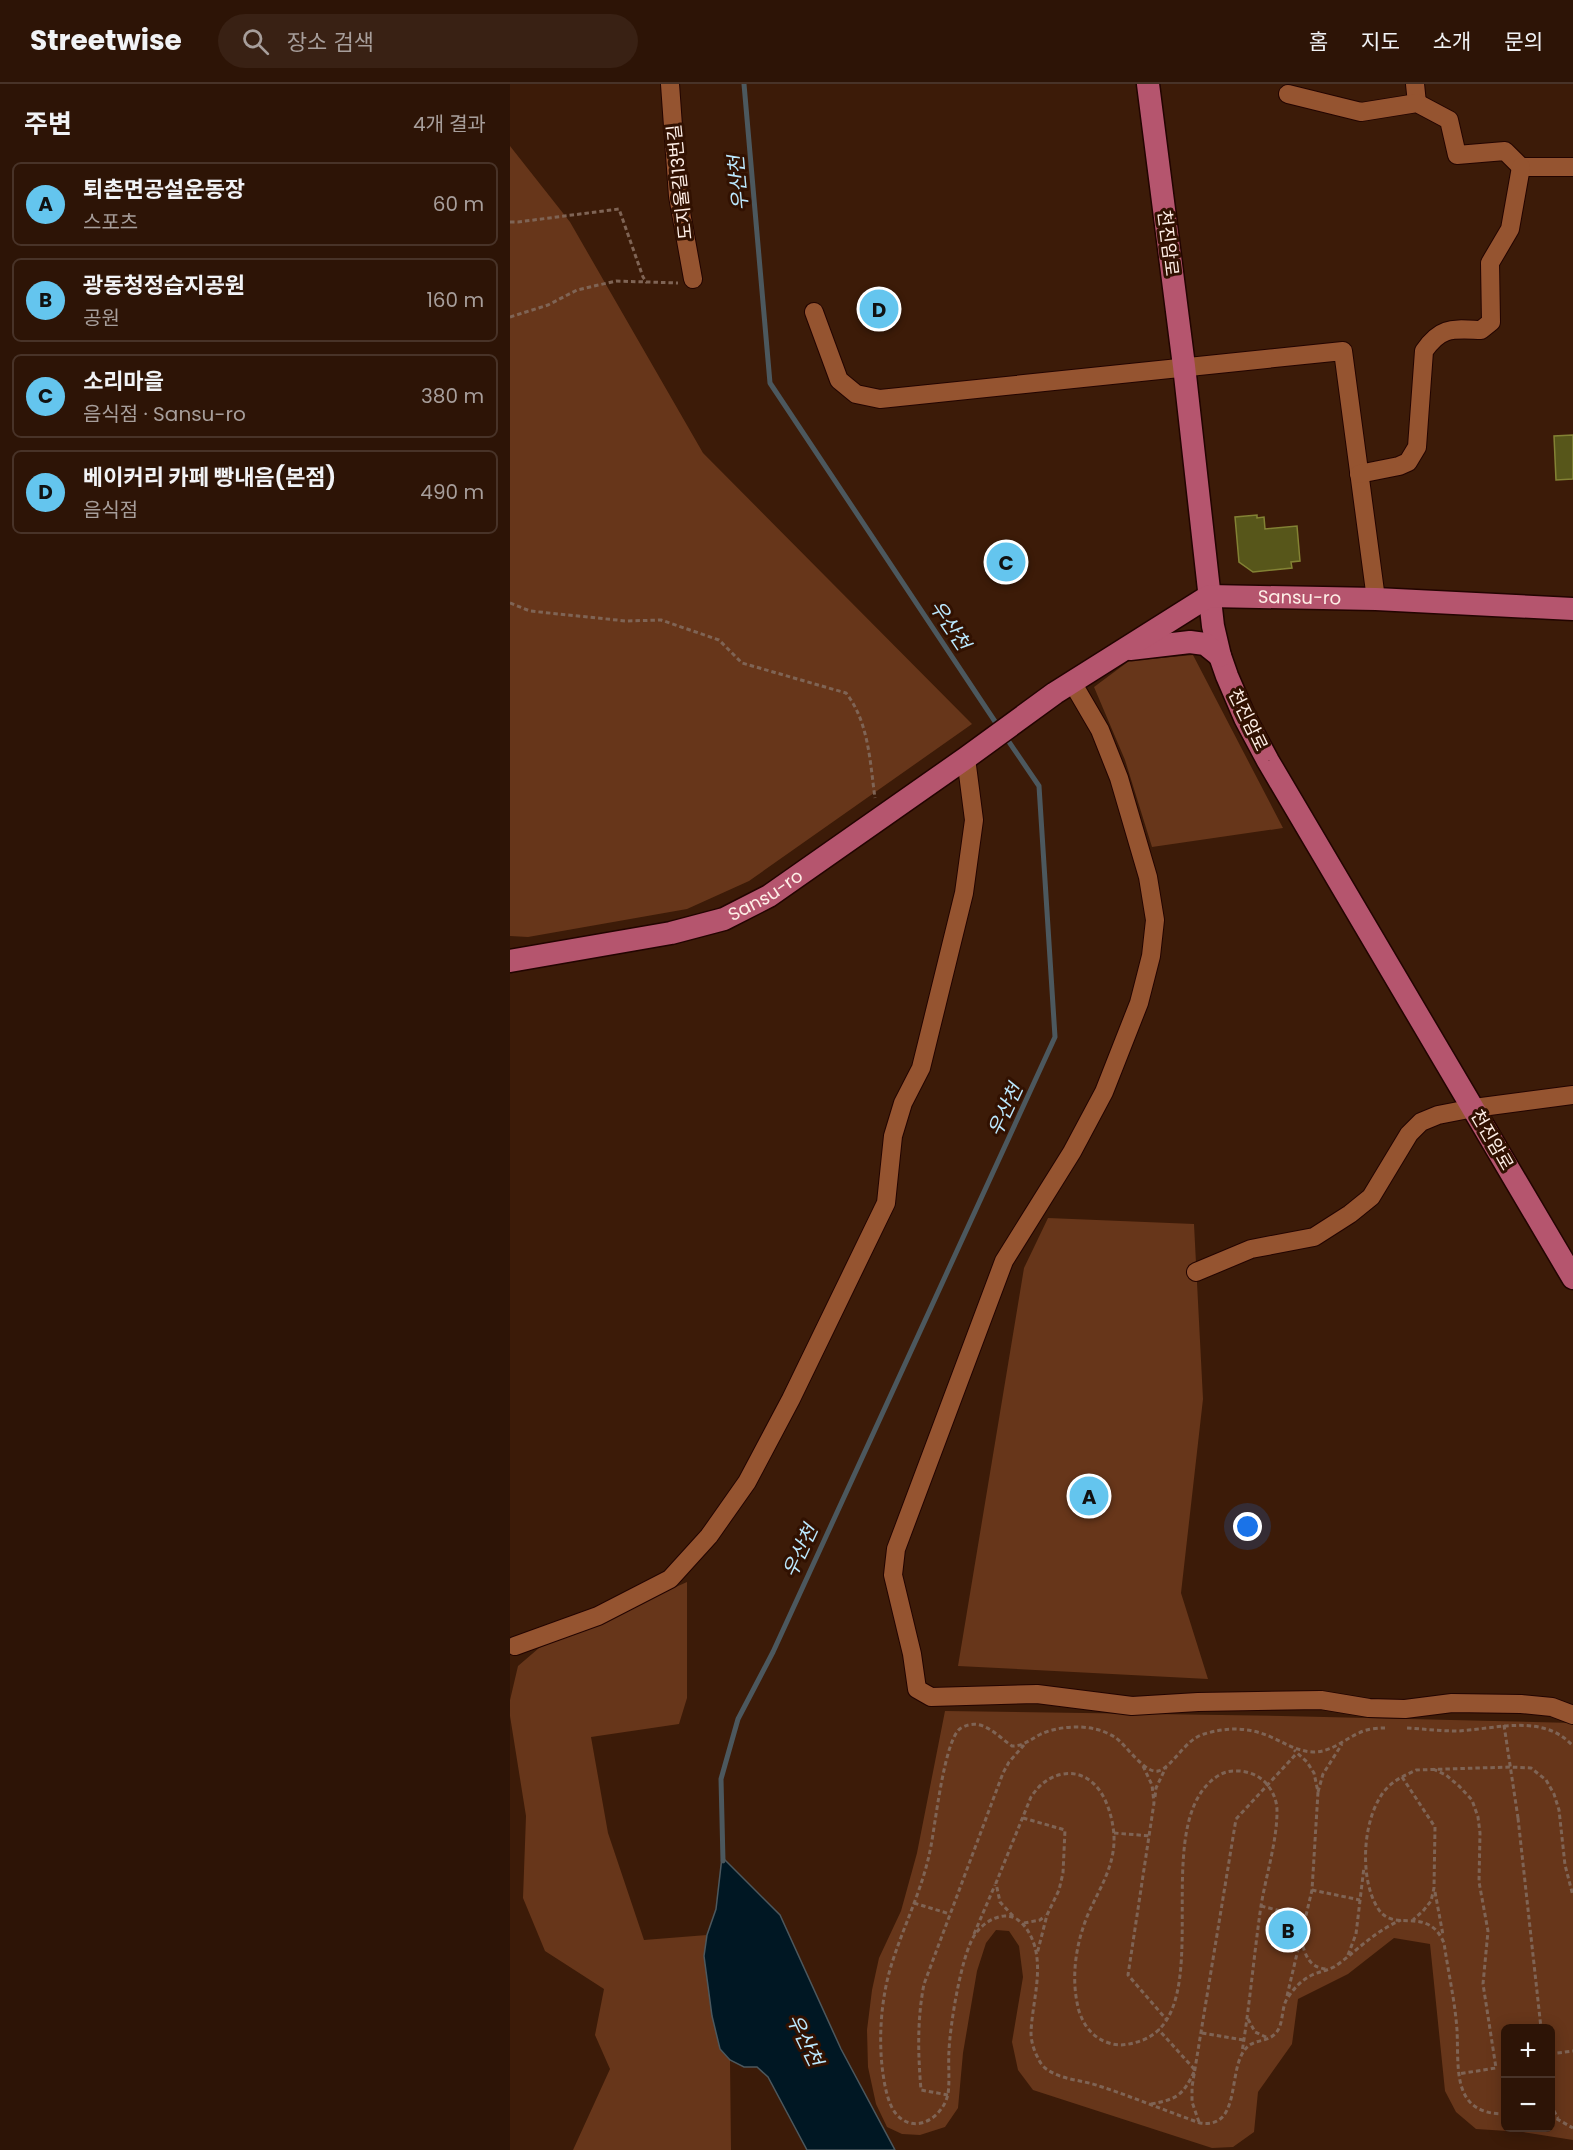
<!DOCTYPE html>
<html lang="ko">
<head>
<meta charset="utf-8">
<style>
	body { margin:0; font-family:Poppins,"Noto Sans KR",sans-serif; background:#392114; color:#f1f3f6 }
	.controls { position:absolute; right:18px; bottom:18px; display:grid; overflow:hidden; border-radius:9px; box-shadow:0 3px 15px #0003 }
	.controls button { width:54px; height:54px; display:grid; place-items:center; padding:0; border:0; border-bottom:2px solid #483328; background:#2d1406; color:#f1f3f6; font:30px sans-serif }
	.you { position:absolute; left:738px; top:1443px; width:21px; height:21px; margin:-15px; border:4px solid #fff; border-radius:50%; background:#1a73e8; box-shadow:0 0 0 9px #1a73e833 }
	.badge { display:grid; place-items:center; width:39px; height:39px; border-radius:50%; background:#64c5ee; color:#111; font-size:20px; font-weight:700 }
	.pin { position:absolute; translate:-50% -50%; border:3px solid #fff; box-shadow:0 2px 6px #0006 }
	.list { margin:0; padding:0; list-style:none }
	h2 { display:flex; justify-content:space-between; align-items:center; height:78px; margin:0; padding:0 24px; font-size:26px }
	h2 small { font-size:20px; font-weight:400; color:#a79e9b }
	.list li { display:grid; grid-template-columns:39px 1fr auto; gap:18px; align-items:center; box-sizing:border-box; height:84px; margin:0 12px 12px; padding:0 12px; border:2px solid #483328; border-radius:9px }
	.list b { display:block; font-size:22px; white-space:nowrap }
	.list p { margin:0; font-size:20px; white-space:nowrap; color:#a79e9b }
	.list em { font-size:20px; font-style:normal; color:#a79e9b }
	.icon { flex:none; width:33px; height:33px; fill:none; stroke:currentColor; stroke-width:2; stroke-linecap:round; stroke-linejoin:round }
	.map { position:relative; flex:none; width:1063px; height:2066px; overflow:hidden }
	header { display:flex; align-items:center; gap:36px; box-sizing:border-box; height:84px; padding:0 30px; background:#2d1406; border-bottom:2px solid #483328 }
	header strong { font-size:28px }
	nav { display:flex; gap:33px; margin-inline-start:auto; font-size:21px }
	.search { width:420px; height:54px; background:#392114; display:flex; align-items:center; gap:15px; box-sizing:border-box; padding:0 21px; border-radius:33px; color:#a79e9b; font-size:22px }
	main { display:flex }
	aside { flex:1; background:#2d1406 }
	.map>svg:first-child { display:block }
	.green { fill:#67361a; fill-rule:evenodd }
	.water { fill:#001723; stroke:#4c585e; stroke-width:1.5 }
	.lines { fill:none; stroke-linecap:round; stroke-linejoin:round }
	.stream { stroke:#4c585e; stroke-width:5 }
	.building { fill:#57561a; stroke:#838234; stroke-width:1.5 }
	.minor-casing { stroke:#220400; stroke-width:20 }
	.major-casing { stroke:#220400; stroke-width:25 }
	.path { stroke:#7f6455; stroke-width:3; stroke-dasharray:4.5 3; stroke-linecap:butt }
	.minor { stroke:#955430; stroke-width:18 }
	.major { stroke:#b5556e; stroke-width:22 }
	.path-bridge { stroke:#7f6455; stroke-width:3; stroke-dasharray:4.5 3; stroke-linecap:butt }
	.labels { text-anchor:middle; stroke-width:6; stroke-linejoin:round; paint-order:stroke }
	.street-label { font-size:18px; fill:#feefe7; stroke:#311101 }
	.water-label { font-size:20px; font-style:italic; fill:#bbe8fe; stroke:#311101 }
</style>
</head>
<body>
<header>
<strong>Streetwise</strong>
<div class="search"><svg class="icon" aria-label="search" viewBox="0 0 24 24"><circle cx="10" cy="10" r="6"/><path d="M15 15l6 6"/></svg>장소 검색</div>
<nav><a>홈</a><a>지도</a><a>소개</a><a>문의</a></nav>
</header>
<main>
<aside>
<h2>주변<small>4개 결과</small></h2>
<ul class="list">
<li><span class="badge">A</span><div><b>퇴촌면공설운동장</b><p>스포츠</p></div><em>60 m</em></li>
<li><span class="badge">B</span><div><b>광동청정습지공원</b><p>공원</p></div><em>160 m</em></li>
<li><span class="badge">C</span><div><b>소리마을</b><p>음식점 · Sansu-ro</p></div><em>380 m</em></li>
<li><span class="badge">D</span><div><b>베이커리 카페 빵내음(본점)</b><p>음식점</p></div><em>490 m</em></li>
</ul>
</aside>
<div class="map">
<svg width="1063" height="2066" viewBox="0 0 1063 2066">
	<rect width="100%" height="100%" fill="#3c1b08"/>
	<!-- green -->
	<g class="green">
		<polygon points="0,62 60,138 193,369 462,640 239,797 177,825 18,853 0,852"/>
		<polygon points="683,571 773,744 642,763 615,676 584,603 619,577"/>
		<polygon points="538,1134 684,1140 693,1315 671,1509 698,1595 448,1582 514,1184"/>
		<polygon points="177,1498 177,1614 169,1640 81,1653 98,1749 134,1856 197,1851 194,1872 210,1965 220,1976 221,2066 63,2066 100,1985 85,1951 94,1905 35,1867 13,1814 16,1732 0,1632 0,1616 8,1582 29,1564"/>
		<path d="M435,1627l337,5 291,7v417l-50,-8 -47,-3 -20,-17 -11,-21 -15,-147 -36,-6 -46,36 -50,25 -6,45 -34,48 -4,40 -21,15 -21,1 -179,-58 -15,-20 -6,-28 11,-65 -4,-31 -10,-15 -13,-1 -10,13 -9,28 -14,82 -5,55 -13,19 -25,8 -18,-1 -15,-7 -11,-23 -8,-37 -1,-37 5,-40 7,-32 22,-47 16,-58zM996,1944h44v100h-44z"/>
	</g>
	<!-- water -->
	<polygon class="water" points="212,1773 270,1831 331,1965 385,2066 297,2066 258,1993 247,1983 234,1983 220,1976 210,1965 202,1932 194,1872 197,1851 206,1825"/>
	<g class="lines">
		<!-- stream -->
		<g class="stream">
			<polyline points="234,0 260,299 488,642"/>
			<polyline points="213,1777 211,1695 228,1635 263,1568 545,953 529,702 495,652"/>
		</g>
	</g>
	<!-- building -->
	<g class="building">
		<polygon points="1063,351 1063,395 1046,396 1044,352"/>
		<polygon points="747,431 747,434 754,433 755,445 787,442 790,477 781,478 782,484 743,488 729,478 725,433"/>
	</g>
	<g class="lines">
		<!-- minor casing -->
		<g class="minor-casing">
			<g id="minor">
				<polyline points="160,0 168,112 183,195"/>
				<polyline points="905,0 907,19"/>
				<polyline points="778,10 851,28 907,19 939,36 947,71 995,67 1011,83 1063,83"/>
				<polyline points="304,228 329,296 346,310 370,315 833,267 866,515"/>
				<path d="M849,390l40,-8 9,-4 9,-15 7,-96c17,-25 29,-22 57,-21l10,-8 -1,-59 20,-34 11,-62"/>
				<polyline points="562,598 590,646 609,694 638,793 645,836 641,872 629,919 594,1008 562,1068 494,1177 386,1465 383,1491 402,1570 407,1605 421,1613 527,1610 622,1622 688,1618 811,1616 859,1624 895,1625 942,1619 1011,1620 1042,1623 1063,1631"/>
				<polyline points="686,1188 741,1165 804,1153 840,1130 861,1113 899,1050 911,1038 928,1031 964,1024 1063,1011"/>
				<polyline points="5,1562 88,1532 160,1495 199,1452 237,1398 281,1315 376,1119 383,1052 393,1019 411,984 454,809 464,736 456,674"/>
			</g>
		</g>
		<!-- major casing -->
		<g class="major-casing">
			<g id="major">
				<polyline points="638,0 674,282 703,542 710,572 717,592 735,634 758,677 1063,1194"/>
				<polyline points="620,565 680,558 695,560 710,572"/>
				<path id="s1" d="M0,877l161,-28 53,-14 45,-23 197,-138 89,-65 154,-97 167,3 197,10"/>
			</g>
		</g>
		<!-- path -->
		<g class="path">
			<polyline points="0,138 8,138 109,125 133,193 137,199"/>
			<polyline points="0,233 38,221 67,206 106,197 168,199"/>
			<path d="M0,519l20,8 96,10 35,-1 58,20 23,23 104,30c23,29 24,70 29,105"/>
			<path d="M875,1644c-8,0 -19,1 -26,5 -16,7 -27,19 -46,19 -17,-1 -28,-9 -42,-15 -22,-10 -44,-10 -67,-3 -19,5 -32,34 -46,37 -13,3 -32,-26 -42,-33 -6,-4 -15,-8 -21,-9 -17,-4 -38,-2 -54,5 -10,5 -17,12 -29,12 -15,-10 -30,-30 -51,-18 -17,10 -26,101 -31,123 -8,39 -26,74 -38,112 -11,34 -14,76 -9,111 2,13 5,31 14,41 19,20 46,2 51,-21 2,-14 0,-29 1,-43 1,-26 12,-94 25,-115 6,-10 18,-19 30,-20 9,-1 17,5 22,12 22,31 6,71 5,105 0,8 3,18 7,25 2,5 6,10 10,12 14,10 35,10 51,16 34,11 67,25 101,37 39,6 29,-45 42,-69 9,-17 23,-10 33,-20 10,-10 5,-28 14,-38 6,-9 13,-16 23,-21 9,-4 18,-5 25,-10 23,-17 37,-33 64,-45"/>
			<path d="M897,1644c17,1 34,3 51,3 38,-2 85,-18 115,15"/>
			<polyline points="633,1682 642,1701 644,1719 618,1891 656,1935"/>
			<polyline points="923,1685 936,1691 949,1702 962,1716 968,1733 970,1749 969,1798 978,1847 973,1900 986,1984 948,1990"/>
			<polyline points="892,1693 925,1743 924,1804 921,1817 913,1827 903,1836"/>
			<polyline points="808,1708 813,1690 832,1660"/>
			<polyline points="645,1713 646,1704 656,1683"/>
			<polyline points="513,1734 555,1746 553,1789 549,1806 537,1831 527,1870"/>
			<polyline points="1008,1734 1031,1944"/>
			<polyline points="604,1749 640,1752"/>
			<polyline points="802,1806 850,1816"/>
			<polyline points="925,1808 933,1851"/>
			<polyline points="404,1819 440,1830"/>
			<polyline points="751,1822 795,1833"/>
			<path d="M503,1832l-13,-14 -4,-19 35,-86c8,-12 17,-20 32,-23 34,-5 49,32 51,62 1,29 -13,50 -25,76 -13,30 -19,66 -10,99 5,15 14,27 30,32 11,4 23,1 34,-3 75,-30 7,-205 68,-259 7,-6 14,-10 23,-10 13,-1 28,5 35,16 5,7 8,15 8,24 0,31 -11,64 -16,95 -7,48 -11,97 -19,146"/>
			<polyline points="514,1839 530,1836 535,1832"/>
			<polyline points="464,1850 485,1801"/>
			<path d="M791,1855c4,16 8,29 26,30"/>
			<polyline points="838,1871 846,1850 854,1783"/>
			<polyline points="777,1912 802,1806 808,1708 804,1689 797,1678 784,1666"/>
			<polyline points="738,1935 745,1948 758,1954"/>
			<polyline points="692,1949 734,1956"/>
			<polyline points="1040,1970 1063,1967"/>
			<path d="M438,2011l-27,-5c-3,-36 -4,-70 3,-106l79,-211 6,-11 15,-17"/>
			<path d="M641,2020c27,-5 32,-9 44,-34l-37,-41"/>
			<polyline points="1040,2020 1048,2034"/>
			<path d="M996,2030c-55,1 -47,-45 -49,-84 -2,-29 -9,-59 -13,-87 -16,-38 -49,-10 -65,-33 -21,-30 -17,-97 9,-123 8,-8 18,-12 28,-17l94,-3 21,1 15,12 8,14 5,16 6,55 8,31"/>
			<polyline points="1040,2031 1063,2044"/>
			<polyline points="689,2038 682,2018 682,2003 726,1735"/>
		</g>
		<!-- minor -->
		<use href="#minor" class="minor"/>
		<!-- major -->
		<use href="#major" class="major"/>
		<!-- path-bridge -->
		<g class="path-bridge">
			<polyline points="994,1641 1008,1734"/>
			<polyline points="726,1735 787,1669"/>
		</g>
	</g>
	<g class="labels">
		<!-- street labels -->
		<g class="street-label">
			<text transform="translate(170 98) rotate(-96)" y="6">도지울길13번길</text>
			<text transform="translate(658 159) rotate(83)" y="6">천진암로</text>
			<text dy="6" stroke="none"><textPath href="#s1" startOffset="892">Sansu-ro</textPath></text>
			<text transform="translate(738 636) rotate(64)" y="6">천진암로</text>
			<text dy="6" stroke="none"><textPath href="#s1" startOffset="266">Sansu-ro</textPath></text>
			<text transform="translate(982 1056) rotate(60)" y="6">천진암로</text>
		</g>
		<!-- water labels -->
		<g class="water-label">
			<text transform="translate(228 99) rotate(-95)" y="7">우산천</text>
			<text transform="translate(440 541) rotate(56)" y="7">우산천</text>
			<text transform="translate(495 1026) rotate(-65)" y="7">우산천</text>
			<text transform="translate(290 1467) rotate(-65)" y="7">우산천</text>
			<text transform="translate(295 1956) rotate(64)" y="7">우산천</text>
		</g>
	</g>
</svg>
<div class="controls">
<button>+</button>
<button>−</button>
</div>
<div class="you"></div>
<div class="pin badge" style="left:579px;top:1412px">A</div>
<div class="pin badge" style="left:778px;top:1846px">B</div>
<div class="pin badge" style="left:496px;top:478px">C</div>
<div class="pin badge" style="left:369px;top:225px">D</div>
</div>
</main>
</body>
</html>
